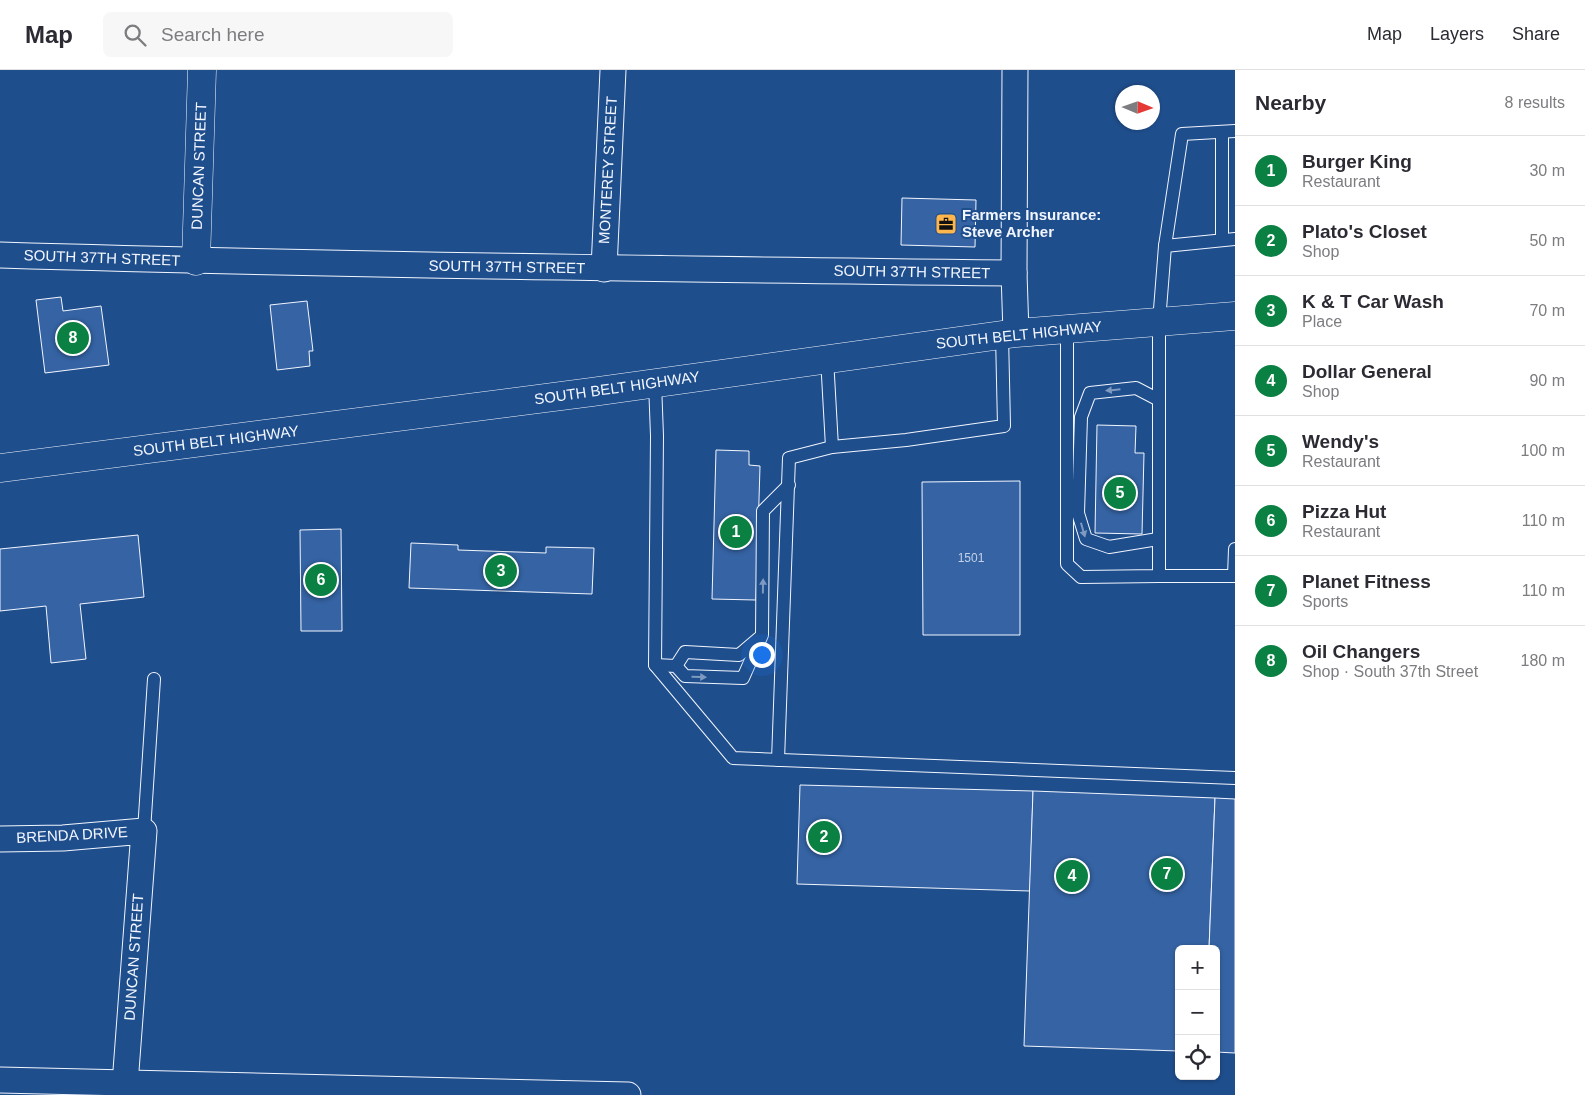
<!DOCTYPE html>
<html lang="en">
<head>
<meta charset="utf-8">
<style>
	body { margin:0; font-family:Helvetica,sans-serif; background:#f7f7f7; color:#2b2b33 }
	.controls { position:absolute; right:15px; bottom:15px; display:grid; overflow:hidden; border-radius:8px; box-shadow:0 1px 4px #0004 }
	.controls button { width:45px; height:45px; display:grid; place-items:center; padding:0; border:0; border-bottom:1px solid #e1e1e2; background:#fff; color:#2b2b33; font:25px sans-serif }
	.compass { position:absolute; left:1115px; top:15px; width:45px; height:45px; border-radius:50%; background:#fff; box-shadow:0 1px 4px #0004; rotate:92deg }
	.you { position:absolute; left:761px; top:584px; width:18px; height:18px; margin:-12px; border:4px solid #fff; border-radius:50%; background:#1a73e8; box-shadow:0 0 0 8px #1a73e833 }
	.badge { display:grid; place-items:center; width:32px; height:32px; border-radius:50%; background:#0b8043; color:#fff; font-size:16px; font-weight:700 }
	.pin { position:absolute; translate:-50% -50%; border:2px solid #fff; box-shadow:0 1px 5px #0006 }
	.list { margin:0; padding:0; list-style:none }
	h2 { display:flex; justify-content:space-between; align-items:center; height:65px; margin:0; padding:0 20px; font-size:21px }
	h2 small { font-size:16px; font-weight:400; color:#7c7c81 }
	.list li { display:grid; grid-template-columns:32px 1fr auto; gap:15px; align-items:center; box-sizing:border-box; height:70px; padding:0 20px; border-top:1px solid #e1e1e2 }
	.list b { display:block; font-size:19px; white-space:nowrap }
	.list p { margin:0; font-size:16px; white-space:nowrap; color:#7c7c81 }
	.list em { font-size:16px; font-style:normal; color:#7c7c81 }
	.icon { flex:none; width:28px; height:28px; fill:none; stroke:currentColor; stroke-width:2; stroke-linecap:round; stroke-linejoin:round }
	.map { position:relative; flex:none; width:1235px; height:1025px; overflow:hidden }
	header { display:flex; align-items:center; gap:30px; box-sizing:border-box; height:70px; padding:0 25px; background:#fff; border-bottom:1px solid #e1e1e2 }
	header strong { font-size:24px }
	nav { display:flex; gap:28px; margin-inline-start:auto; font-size:18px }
	.search { width:350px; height:45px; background:#f7f7f7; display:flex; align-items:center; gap:12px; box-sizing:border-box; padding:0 18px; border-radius:8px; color:#7c7c81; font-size:19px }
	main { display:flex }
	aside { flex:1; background:#fff }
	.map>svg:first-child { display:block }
	.building { fill:#3563a3; stroke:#f2f6ff }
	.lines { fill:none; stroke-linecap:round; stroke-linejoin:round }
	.lane-casing { stroke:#f2f6ff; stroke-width:14 }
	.street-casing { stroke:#f2f6ff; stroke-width:27 }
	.secondary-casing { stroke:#f2f6ff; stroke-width:29 }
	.primary-casing { stroke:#f2f6ff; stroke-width:29 }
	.lane { stroke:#1f4e8c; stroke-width:12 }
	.street { stroke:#1f4e8c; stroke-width:25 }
	.secondary { stroke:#1f4e8c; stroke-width:28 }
	.primary { stroke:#1f4e8c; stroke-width:28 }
	.oneway { fill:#7e9ac0 }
	.labels { text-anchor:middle; stroke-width:4; stroke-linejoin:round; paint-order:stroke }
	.number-label { font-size:12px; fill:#c3d1e8 }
	.street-label { font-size:15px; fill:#f2f6ff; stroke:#1f4e8c }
	.poi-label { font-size:15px; font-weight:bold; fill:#f2f6ff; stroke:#1f4e8c; text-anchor:start }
</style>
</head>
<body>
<header>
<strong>Map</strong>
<div class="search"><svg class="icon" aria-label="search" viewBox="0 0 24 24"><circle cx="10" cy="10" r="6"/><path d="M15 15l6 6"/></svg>Search here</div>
<nav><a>Map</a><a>Layers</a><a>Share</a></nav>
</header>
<main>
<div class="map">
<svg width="1235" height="1025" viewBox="0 0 1235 1025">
	<rect width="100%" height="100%" fill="#1f4e8c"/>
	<!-- building -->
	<g class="building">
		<polygon points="902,128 976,130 975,177 901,175"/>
		<polygon points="61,227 63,241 101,236 109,295 45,303 36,230"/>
		<polygon points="307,231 313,281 309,281 310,296 277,300 270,235"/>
		<polygon points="1097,355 1136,356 1135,383 1144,383 1142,464 1095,463"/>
		<polygon points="716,380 749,381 749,395 760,396 756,530 712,529"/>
		<polygon points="1020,411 1020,565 923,565 922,412"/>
		<polygon points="341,459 342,561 301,561 300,460"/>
		<polygon points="138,465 144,527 80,534 86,589 51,593 46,536 0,541 0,479"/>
		<polygon points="411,473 458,475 458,480 546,483 546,477 594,478 592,524 409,518"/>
		<polygon points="800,715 1033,721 1030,821 797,814"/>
		<polygon points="1033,721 1215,728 1209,879 1179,879 1179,981 1024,976"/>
		<polygon points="1215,728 1235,729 1235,983 1216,982 1216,879 1209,879"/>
	</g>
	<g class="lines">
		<!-- lane casing -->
		<g class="lane-casing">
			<g id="lane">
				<polyline points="1222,62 1222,170"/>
				<polyline points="1165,176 1182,64 1235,61"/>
				<polyline points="1067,259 1067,494 1081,507 1159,506 1159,252 1165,176 1235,169"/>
				<polyline points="827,288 832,377"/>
				<polyline points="655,313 657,366 655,595 733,688 1235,708"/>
				<polyline points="1158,469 1109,477 1086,469 1078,443 1081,347 1090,323 1136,318 1159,330"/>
				<polyline points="1159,506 1234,506 1235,479"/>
				<polyline points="655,595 676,596 685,606 743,608 762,565 763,441 789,415"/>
				<polyline points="676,596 685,582 739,585 759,568"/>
				<polyline points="778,690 789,388 832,377 906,370 1004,356 1002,265"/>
				<polyline points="144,761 154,609"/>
			</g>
		</g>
		<!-- street casing -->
		<g class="street-casing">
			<g id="street">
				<polyline points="1015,0 1014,203 1016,263"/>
				<path d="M0,185c338,10 676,14 1014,18"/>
				<polyline points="604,199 613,0"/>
				<polyline points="0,769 63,768 144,761 125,1014"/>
				<polyline points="0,1010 628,1025"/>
			</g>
		</g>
		<!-- secondary casing -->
		<g class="secondary-casing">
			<polyline id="secondary" points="196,191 202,0"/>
		</g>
		<!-- primary casing -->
		<g class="primary-casing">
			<polyline id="primary" points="0,398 592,322 1016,263 1235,246"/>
		</g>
		<!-- lane -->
		<use href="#lane" class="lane"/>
		<!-- street -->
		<use href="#street" class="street"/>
		<!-- secondary -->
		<use href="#secondary" class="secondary"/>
		<!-- primary -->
		<use href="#primary" class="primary"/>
	</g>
	<!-- one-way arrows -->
	<defs><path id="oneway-solid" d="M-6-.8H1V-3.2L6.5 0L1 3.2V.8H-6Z" transform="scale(1.25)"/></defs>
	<g class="oneway">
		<use href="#oneway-solid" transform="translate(1113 320) rotate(174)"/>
		<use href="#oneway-solid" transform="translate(1083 460) rotate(74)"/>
		<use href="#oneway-solid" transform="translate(763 516) rotate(-89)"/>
		<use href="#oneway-solid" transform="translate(699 607) rotate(1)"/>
	</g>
	<!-- icons -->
	<defs>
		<g id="office-square" transform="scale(1.125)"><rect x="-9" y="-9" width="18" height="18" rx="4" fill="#ffb74d" stroke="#1f4e8c"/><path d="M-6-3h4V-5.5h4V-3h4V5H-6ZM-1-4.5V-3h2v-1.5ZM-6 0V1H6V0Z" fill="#111"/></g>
	</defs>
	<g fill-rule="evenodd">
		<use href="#office-square" x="946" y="154"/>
	</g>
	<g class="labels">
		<!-- number labels -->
		<g class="number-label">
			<text x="971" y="492">1501</text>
		</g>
		<!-- street labels -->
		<g class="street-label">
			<text transform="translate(199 96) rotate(-88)" y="5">DUNCAN STREET</text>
			<text transform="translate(608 100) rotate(-87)" y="5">MONTEREY STREET</text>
			<text transform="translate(102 188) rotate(2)" y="5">SOUTH 37TH STREET</text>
			<text transform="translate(507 197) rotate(1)" y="5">SOUTH 37TH STREET</text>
			<text transform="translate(912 202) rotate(1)" y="5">SOUTH 37TH STREET</text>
			<text transform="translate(1019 265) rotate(-6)" y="5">SOUTH BELT HIGHWAY</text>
			<text transform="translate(617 318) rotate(-8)" y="5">SOUTH BELT HIGHWAY</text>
			<text transform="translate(216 371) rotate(-7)" y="5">SOUTH BELT HIGHWAY</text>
			<text transform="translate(72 765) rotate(-3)" y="5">BRENDA DRIVE</text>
			<text transform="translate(134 887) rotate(-86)" y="5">DUNCAN STREET</text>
		</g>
		<!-- poi labels -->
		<g class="poi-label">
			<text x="962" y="150">Farmers Insurance:<tspan x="962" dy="17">Steve Archer</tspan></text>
		</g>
	</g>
</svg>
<div class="controls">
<button>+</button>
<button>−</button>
<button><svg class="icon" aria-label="locate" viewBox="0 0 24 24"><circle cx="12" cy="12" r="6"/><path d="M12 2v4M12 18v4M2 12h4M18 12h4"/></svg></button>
</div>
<svg class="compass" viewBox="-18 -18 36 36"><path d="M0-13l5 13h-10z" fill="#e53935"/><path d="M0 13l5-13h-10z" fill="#7c7c81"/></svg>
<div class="you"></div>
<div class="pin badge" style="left:736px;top:462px">1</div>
<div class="pin badge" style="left:824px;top:767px">2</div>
<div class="pin badge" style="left:501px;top:501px">3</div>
<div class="pin badge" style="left:1072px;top:806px">4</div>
<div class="pin badge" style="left:1120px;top:423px">5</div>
<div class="pin badge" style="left:321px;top:510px">6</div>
<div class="pin badge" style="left:1167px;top:804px">7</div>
<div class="pin badge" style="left:73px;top:268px">8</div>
</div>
<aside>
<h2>Nearby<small>8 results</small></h2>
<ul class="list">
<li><span class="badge">1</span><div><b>Burger King</b><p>Restaurant</p></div><em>30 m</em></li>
<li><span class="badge">2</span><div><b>Plato's Closet</b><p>Shop</p></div><em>50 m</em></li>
<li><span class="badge">3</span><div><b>K &amp; T Car Wash</b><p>Place</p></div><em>70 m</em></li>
<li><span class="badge">4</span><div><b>Dollar General</b><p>Shop</p></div><em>90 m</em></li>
<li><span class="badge">5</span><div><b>Wendy's</b><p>Restaurant</p></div><em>100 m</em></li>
<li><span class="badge">6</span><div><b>Pizza Hut</b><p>Restaurant</p></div><em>110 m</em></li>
<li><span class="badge">7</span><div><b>Planet Fitness</b><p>Sports</p></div><em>110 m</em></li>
<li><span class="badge">8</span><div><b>Oil Changers</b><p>Shop · South 37th Street</p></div><em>180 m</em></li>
</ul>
</aside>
</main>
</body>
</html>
